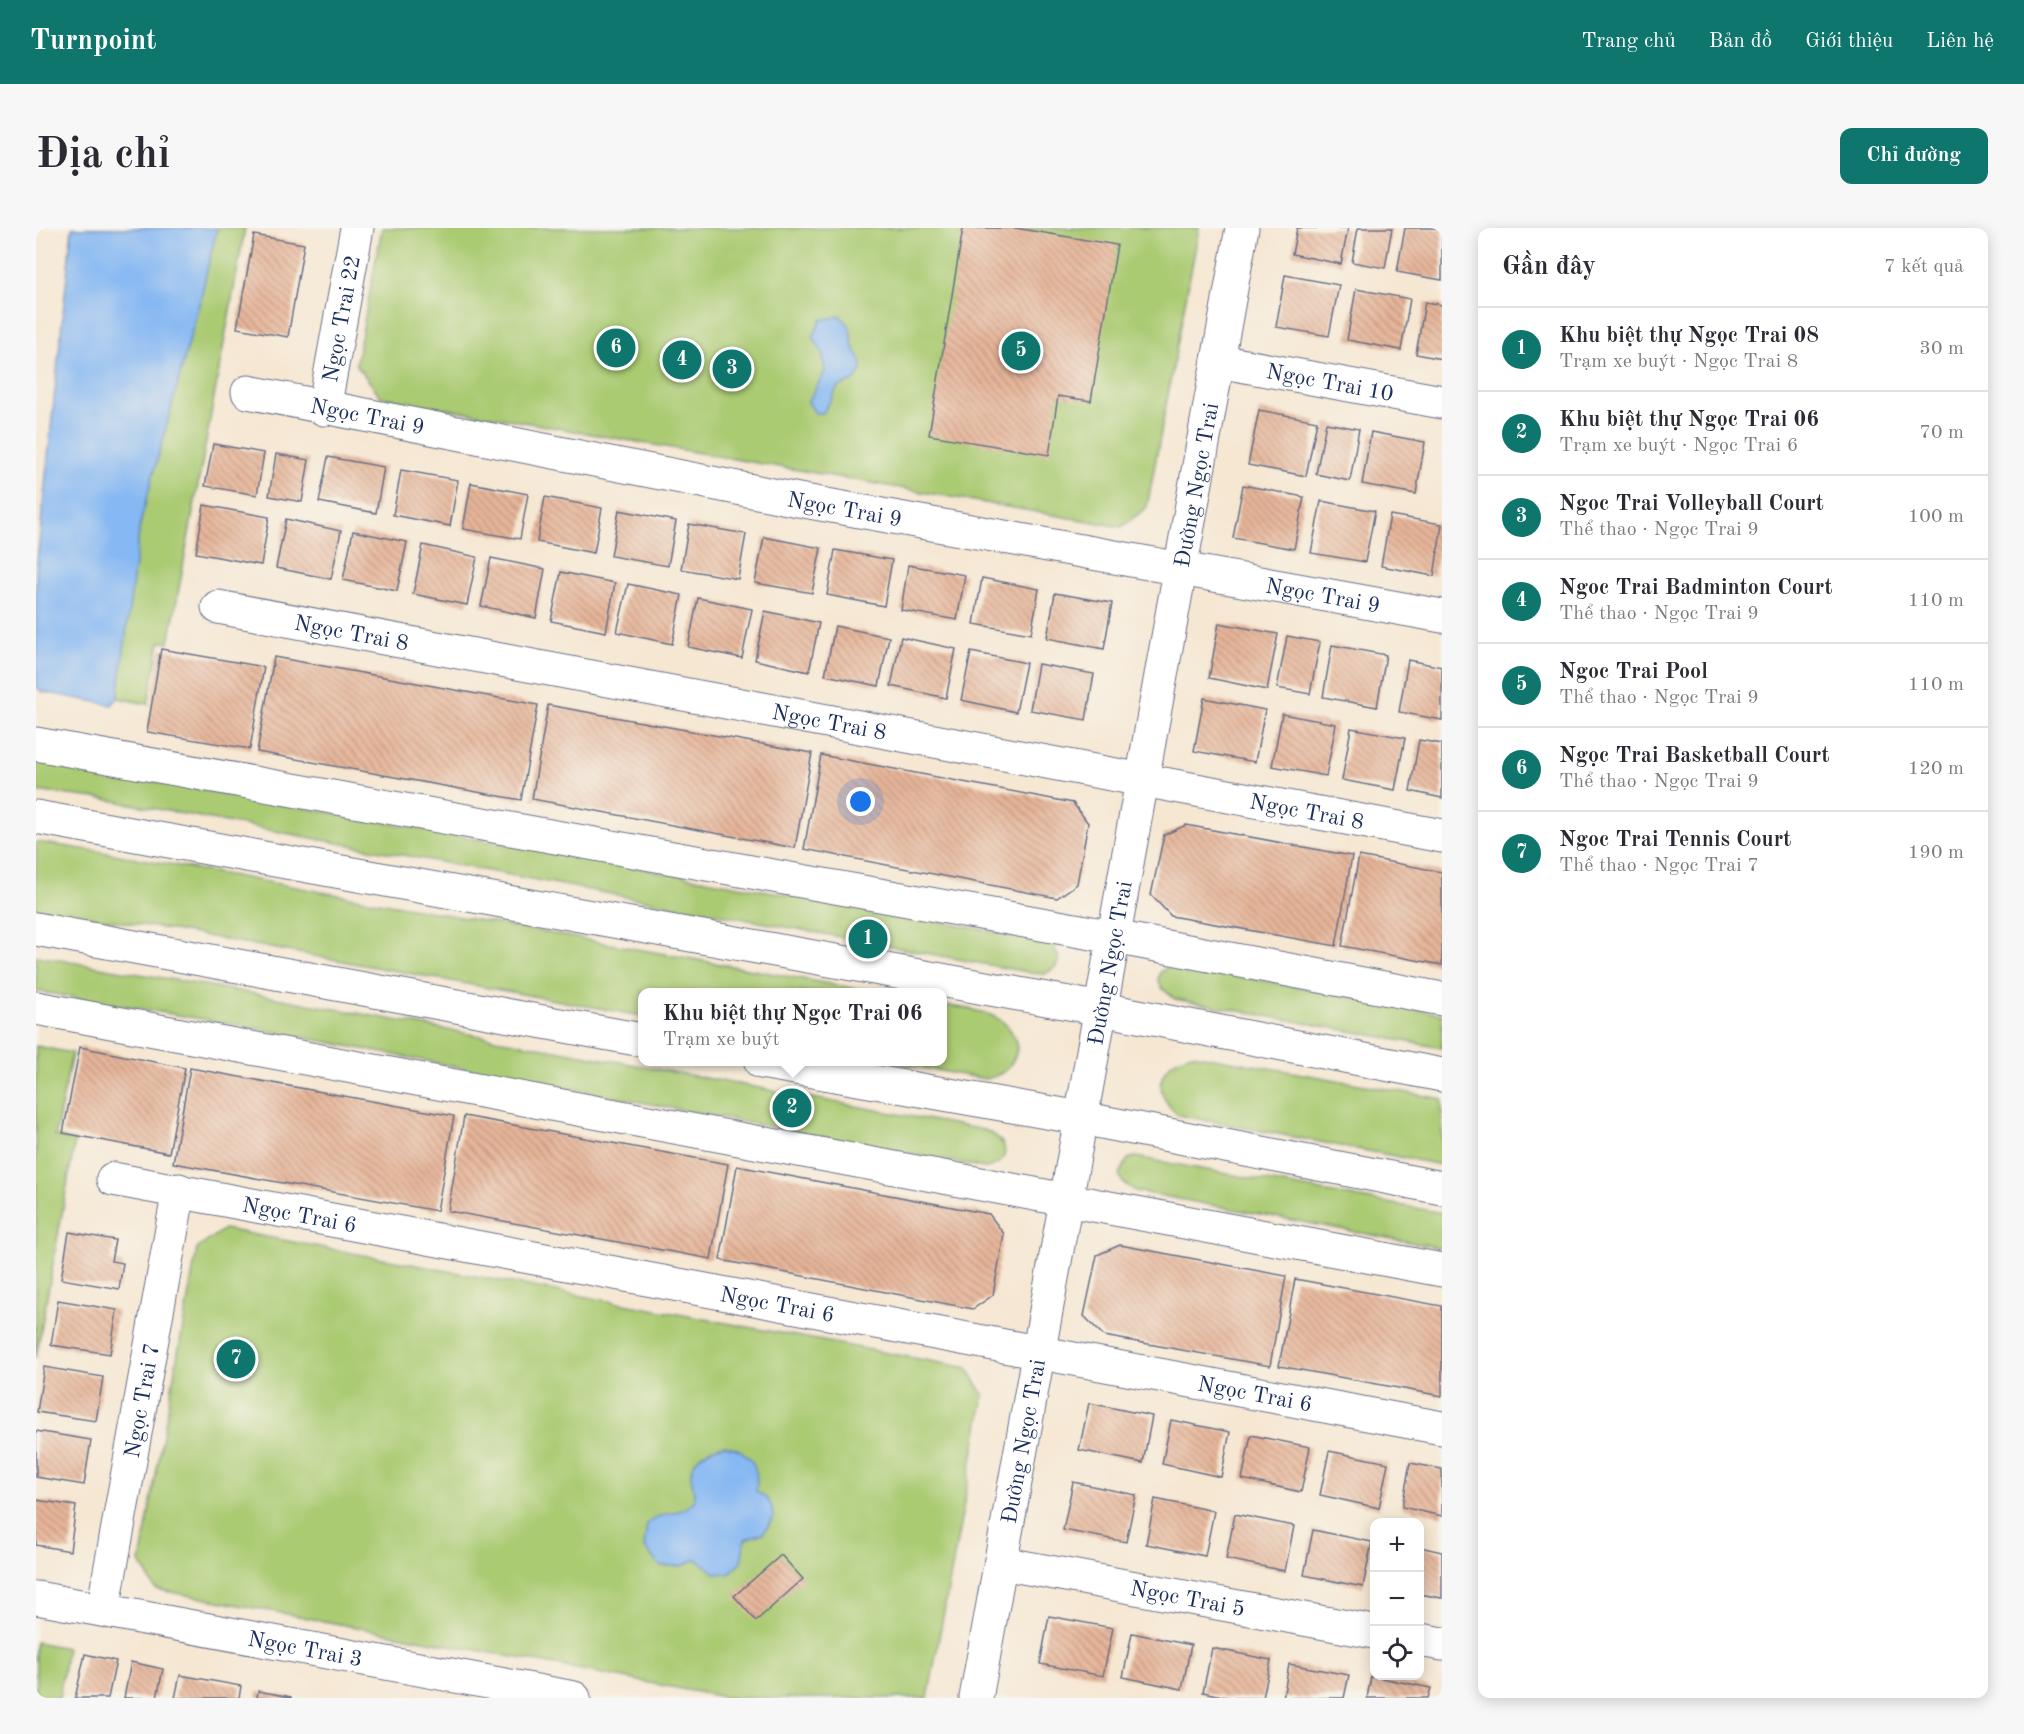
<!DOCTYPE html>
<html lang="vi">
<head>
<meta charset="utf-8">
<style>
	body { margin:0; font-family:"Old Standard TT",serif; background:#f7f7f7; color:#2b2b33 }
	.controls { position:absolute; right:18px; bottom:18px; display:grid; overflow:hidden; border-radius:12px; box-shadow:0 3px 15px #0003 }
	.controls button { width:54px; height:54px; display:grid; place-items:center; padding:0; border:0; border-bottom:2px solid #e1e1e2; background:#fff; color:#2b2b33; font:30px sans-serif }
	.you { position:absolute; left:825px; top:574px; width:21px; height:21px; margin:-15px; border:4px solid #fff; border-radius:50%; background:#1a73e8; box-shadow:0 0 0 9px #1a73e833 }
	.badge { display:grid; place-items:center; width:39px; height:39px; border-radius:50%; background:#0f766e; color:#fff; font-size:20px; font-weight:700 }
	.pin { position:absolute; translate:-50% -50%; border:3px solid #fff; box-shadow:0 2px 6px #0006 }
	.popup { position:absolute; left:602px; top:760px; width:309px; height:78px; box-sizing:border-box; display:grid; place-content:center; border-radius:12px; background:#fff; filter:drop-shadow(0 2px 4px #0005); font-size:20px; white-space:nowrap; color:#7c7c81 }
	.popup b { font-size:22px; color:#2b2b33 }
	.popup::after { content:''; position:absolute; left:50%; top:100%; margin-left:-12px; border:12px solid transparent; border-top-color:#fff }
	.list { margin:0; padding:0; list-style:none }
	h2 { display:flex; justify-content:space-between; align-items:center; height:78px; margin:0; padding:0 24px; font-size:26px }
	h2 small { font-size:20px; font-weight:400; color:#7c7c81 }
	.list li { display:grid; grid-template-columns:39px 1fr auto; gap:18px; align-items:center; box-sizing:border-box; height:84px; padding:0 24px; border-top:2px solid #e1e1e2 }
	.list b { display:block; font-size:22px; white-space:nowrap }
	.list p { margin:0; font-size:20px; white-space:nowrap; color:#7c7c81 }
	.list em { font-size:20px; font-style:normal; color:#7c7c81 }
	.icon { flex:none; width:33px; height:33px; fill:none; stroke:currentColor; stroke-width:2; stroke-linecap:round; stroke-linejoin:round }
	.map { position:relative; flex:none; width:1406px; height:1470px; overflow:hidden; border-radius:12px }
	header { display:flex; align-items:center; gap:36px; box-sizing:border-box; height:84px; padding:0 30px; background:#0f766e; color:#fff }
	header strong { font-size:28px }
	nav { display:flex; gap:33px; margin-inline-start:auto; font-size:21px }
	.intro { display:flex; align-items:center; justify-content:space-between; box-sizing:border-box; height:144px; padding:0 36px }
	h1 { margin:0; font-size:42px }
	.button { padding:15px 27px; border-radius:12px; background:#0f766e; color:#fff; font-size:21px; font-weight:700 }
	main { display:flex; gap:36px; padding:0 36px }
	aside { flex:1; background:#fff; border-radius:12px; box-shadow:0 3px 15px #0003 }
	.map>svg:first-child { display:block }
	.green { fill:#abcb73; stroke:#637d68; stroke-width:1.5 }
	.water { fill:#86b8f3; stroke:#5074a8; stroke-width:1.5 }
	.building { fill:url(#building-back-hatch) }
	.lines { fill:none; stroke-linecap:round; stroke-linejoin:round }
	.minor-casing { stroke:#686f87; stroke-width:35 }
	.major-casing { stroke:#686f87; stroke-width:35 }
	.minor { stroke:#fff; stroke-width:33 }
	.major { stroke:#fff; stroke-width:33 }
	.labels { text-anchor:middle; stroke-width:4.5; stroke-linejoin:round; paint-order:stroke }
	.street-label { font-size:22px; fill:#1b2f5e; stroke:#f7f3e8 }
</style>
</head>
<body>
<header>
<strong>Turnpoint</strong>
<nav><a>Trang chủ</a><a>Bản đồ</a><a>Giới thiệu</a><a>Liên hệ</a></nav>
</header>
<div class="intro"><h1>Địa chỉ</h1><a class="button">Chỉ đường</a></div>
<main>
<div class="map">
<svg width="1406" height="1470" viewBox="0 0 1406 1470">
	<defs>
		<pattern id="building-back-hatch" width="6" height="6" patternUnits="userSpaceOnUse" patternTransform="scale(1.5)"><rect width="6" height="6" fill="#e7b599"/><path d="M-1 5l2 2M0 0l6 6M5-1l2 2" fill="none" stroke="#ba9480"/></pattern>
	</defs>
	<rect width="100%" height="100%" fill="#f7f3e8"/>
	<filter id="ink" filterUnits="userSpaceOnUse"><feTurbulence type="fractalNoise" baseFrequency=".0167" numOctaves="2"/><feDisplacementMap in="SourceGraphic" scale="12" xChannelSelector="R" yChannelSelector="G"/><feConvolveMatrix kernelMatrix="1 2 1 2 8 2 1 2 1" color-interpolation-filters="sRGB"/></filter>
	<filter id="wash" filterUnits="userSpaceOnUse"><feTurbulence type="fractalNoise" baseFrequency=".008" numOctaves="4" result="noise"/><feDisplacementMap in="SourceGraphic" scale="24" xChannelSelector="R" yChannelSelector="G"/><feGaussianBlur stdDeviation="1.35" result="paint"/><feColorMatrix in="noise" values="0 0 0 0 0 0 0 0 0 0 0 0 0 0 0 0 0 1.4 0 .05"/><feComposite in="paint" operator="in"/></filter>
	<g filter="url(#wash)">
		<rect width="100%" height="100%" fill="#f6e7d3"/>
		<!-- green -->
		<g class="green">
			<path d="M181,0h28l-76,415 -9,-1 -12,62 -30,-6c6,-58 12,-116 22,-173 19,-100 55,-197 77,-297z"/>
			<polygon points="346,0 1163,0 1111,279 1086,299 345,169 320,136"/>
			<polygon points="0,532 1010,713 1018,719 1023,730 1020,739 1009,746 996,745 68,571 0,563"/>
			<polygon points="0,614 66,624 838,764 606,764 606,788 126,700 0,681"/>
			<path d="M0,728l219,38 729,136c25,9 30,33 1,38l-742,-142 -207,-35z"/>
			<polygon points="1138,736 1406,786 1406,820 1139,771 1126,760 1122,751 1125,743"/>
			<path d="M906,777c31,5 72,6 75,45 -5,17 -14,26 -32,29l-95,-17h52z"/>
			<polygon points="0,818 36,825 19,908 39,913 0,1130"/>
			<path d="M1156,826l250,45v66l-264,-50c-27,-24 -21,-52 14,-61z"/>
			<polygon points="1099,929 1406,985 1406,1020 1100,963 1087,955 1083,946 1092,931"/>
			<polygon points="188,1001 931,1140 948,1167 892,1470 693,1470 119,1361 104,1334 161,1021"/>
			<polygon points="0,1414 31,1420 23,1470 0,1470"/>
		</g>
		<!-- water -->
		<g class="water">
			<polygon points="36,0 181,0 165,69 104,296 82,470 76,477 7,464 0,459 0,343"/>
			<path d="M804,88c13,11 9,12 12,26 2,12 10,12 10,28l-8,11 -16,6 -15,26h-8l-7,-11 17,-31 -3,-18 -9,-16 8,-17z"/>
			<path d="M688,1217c26,5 36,20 32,46 13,7 19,15 16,30l-9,12 -18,6 -4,23 -12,12 -14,-1 -19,-14 -14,7h-22l-16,-19 3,-23c15,-15 34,-7 47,-23 1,-10 -2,-16 -3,-25 -1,-18 18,-28 33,-31z"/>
		</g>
		<g id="blocks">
			<!-- building -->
			<g class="building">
				<polygon points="927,0 979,0 1081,17 1055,173 1022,168 1013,227 893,207"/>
				<polygon points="1261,0 1312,0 1305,36 1256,26"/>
				<polygon points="1322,0 1356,0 1349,40 1316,34"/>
				<polygon points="1369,0 1406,0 1406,52 1361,44"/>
				<polygon points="218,7 268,16 252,109 201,100"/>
				<polygon points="1249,47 1303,57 1293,108 1240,99"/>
				<polygon points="1320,61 1374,71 1365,122 1311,112"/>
				<polygon points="1389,74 1406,77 1406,131 1380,126"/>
				<polygon points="1223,182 1281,193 1270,248 1212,237"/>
				<polygon points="1290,195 1323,201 1314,253 1280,246"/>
				<polygon points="1335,204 1389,214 1380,266 1326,256"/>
				<polygon points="177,216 228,225 221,267 169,258"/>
				<polygon points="240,226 273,232 266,274 233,268"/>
				<polygon points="292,229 348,239 340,285 283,274"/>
				<polygon points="365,242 422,252 414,298 357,287"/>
				<polygon points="435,255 492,266 484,311 427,301"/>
				<polygon points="1207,257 1268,269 1258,321 1197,310"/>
				<polygon points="509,269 566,280 558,325 501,314"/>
				<polygon points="1285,273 1339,283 1329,334 1275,325"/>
				<polygon points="168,277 233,289 225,337 160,325"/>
				<polygon points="583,282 640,293 632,338 575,328"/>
				<polygon points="1354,287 1406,296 1398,348 1345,338"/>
				<polygon points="250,291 305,303 295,351 240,340"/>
				<polygon points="653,296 710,306 702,351 645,341"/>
				<polygon points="317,303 371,314 361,363 307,352"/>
				<polygon points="728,309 785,320 776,365 719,355"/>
				<polygon points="387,317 441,329 431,377 377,366"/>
				<polygon points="799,322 856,332 848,378 791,367"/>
				<polygon points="455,330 509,341 500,390 445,378"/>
				<polygon points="872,337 929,347 921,392 865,382"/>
				<polygon points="525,344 579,355 570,404 515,393"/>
				<polygon points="946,350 1003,361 995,406 938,396"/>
				<polygon points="592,356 646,367 636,416 581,404"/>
				<polygon points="1019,365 1076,375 1068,421 1011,410"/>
				<polygon points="662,370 716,381 706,430 652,419"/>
				<polygon points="729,383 783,395 773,444 719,432"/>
				<polygon points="1183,395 1242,406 1231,462 1173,450"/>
				<polygon points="799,398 853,409 843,458 789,447"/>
				<polygon points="1251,408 1284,414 1274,466 1241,460"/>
				<polygon points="865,409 920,421 910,470 855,458"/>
				<polygon points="1296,417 1350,427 1341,479 1287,469"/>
				<polygon points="125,421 228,439 214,521 111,504"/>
				<polygon points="935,424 990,435 980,484 925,472"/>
				<polygon points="238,429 502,477 485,572 221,524"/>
				<polygon points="1372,432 1406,439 1406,492 1363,484"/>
				<polygon points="1002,436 1058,446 1050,492 994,482"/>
				<polygon points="1168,470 1229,482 1219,534 1158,523"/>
				<polygon points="512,477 776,525 759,620 496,571"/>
				<polygon points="1246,486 1300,496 1290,548 1236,538"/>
				<polygon points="1315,500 1369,510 1359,562 1306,552"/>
				<polygon points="1383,512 1406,516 1406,570 1374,563"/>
				<polygon points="785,527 1037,575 1052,595 1041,656 1021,670 768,621"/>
				<polygon points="1150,597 1316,628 1300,718 1135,688 1115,667 1128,607"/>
				<polygon points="1323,628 1406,644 1406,737 1306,718"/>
				<polygon points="44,819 149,840 133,925 27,905"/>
				<polygon points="154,840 418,888 401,983 137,935"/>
				<polygon points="428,888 692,936 675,1031 412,983"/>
				<polygon points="701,938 953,986 968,1006 957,1067 937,1081 684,1032"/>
				<polygon points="33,1004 79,1012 75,1033 87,1035 83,1061 25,1051"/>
				<polygon points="1084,1017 1250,1048 1234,1138 1068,1108 1048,1088 1061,1027"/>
				<polygon points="1259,1051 1406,1078 1406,1168 1243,1138"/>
				<polygon points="22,1072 81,1082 74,1126 15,1117"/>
				<polygon points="8,1139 67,1149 60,1193 1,1184"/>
				<polygon points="1053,1175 1116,1188 1107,1235 1043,1222"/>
				<polygon points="1135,1192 1194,1204 1185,1249 1126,1236"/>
				<polygon points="0,1203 55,1212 48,1257 0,1249"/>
				<polygon points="1215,1207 1274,1219 1265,1264 1206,1251"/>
				<polygon points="1293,1223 1352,1235 1343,1280 1284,1267"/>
				<polygon points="1374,1235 1406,1241 1406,1288 1366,1279"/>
				<polygon points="1037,1254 1100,1267 1090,1314 1027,1302"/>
				<polygon points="1119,1271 1178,1283 1169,1328 1110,1316"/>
				<polygon points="0,1272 40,1278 34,1323 0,1317"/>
				<polygon points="1199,1286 1258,1298 1249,1343 1190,1331"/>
				<polygon points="1277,1302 1336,1314 1327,1359 1268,1347"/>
				<polygon points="1384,1319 1406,1324 1406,1370 1384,1366"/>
				<polygon points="745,1327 767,1351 720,1393 698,1368"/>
				<polygon points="1013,1388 1077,1400 1067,1448 1004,1436"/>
				<polygon points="1096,1405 1155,1417 1146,1461 1087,1449"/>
				<polygon points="1176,1420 1235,1432 1227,1470 1195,1470 1167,1464"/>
				<polygon points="49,1426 80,1433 72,1470 39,1470"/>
				<polygon points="95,1434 127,1441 121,1470 88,1470"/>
				<polygon points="1253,1436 1313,1447 1308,1470 1247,1470"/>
				<polygon points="144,1447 205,1458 203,1470 139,1470"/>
				<polygon points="1335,1448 1395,1460 1392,1470 1331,1470"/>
				<polygon points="222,1463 255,1469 255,1470 221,1470"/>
			</g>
		</g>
	</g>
	<g filter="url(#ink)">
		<use href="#blocks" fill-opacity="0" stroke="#686f87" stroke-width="1.5"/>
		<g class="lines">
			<!-- minor casing -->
			<g class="minor-casing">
				<g id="minor">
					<path id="s1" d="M1182,133l224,41"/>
					<path id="s2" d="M212,164l545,107 649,117"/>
					<path id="s3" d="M288,181l33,-181"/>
					<path id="s4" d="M182,379l1224,229"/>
					<polyline points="0,516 1078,709 1406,771"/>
					<polyline points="0,780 1406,1042"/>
					<path id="s5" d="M77,951l1329,249"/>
					<path id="s6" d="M965,1335l373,69"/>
					<path id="s7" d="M1,1370l537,100"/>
					<path id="s8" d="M67,1382l76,-420"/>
					<polyline points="1384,1412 1406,1416"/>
					<path id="s9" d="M940,1470l266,-1470"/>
				</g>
			</g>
			<!-- major casing -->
			<g class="major-casing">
				<g id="major">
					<polyline points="0,589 1066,781 1406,847"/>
					<polyline points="0,701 606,812"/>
					<polyline points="725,834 1045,890 1406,960"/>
				</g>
			</g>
			<!-- minor -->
			<use href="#minor" class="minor"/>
			<!-- major -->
			<use href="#major" class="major"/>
		</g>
	</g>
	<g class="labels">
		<!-- street labels -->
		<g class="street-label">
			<text dy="8" stroke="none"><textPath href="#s3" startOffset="92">Ngọc Trai 22</textPath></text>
			<text dy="8" stroke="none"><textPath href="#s1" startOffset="114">Ngọc Trai 10</textPath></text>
			<text dy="8" stroke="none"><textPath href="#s2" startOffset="122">Ngọc Trai 9</textPath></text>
			<text dy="8" stroke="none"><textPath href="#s9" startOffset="1233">Đường Ngọc Trai</textPath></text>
			<text dy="8" stroke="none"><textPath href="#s2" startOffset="608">Ngọc Trai 9</textPath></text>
			<text dy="8" stroke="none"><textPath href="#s2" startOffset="1094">Ngọc Trai 9</textPath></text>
			<text dy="8" stroke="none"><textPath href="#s4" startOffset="136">Ngọc Trai 8</textPath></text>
			<text dy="8" stroke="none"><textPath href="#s4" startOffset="622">Ngọc Trai 8</textPath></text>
			<text dy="8" stroke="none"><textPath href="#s4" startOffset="1108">Ngọc Trai 8</textPath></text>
			<text dy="8" stroke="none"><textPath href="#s9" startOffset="747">Đường Ngọc Trai</textPath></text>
			<text dy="8" stroke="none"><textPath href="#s5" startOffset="190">Ngọc Trai 6</textPath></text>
			<text dy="8" stroke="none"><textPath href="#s5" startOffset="676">Ngọc Trai 6</textPath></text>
			<text dy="8" stroke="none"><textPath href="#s5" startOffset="1162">Ngọc Trai 6</textPath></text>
			<text dy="8" stroke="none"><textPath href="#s8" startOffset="213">Ngọc Trai 7</textPath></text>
			<text dy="8" stroke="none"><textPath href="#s9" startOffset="261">Đường Ngọc Trai</textPath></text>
			<text dy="8" stroke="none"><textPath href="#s6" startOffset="190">Ngọc Trai 5</textPath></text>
			<text dy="8" stroke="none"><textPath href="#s7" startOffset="273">Ngọc Trai 3</textPath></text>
		</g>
	</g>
</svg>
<div class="controls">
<button>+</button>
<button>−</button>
<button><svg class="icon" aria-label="locate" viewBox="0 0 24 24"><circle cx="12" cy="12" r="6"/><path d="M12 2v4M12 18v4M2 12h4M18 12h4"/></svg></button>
</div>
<div class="you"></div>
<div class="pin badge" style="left:832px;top:711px">1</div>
<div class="pin badge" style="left:756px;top:880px">2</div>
<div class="popup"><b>Khu biệt thự Ngọc Trai 06</b>Trạm xe buýt</div>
<div class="pin badge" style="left:696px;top:141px">3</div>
<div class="pin badge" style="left:646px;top:132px">4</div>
<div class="pin badge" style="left:985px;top:123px">5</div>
<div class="pin badge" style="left:580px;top:120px">6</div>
<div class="pin badge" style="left:200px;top:1131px">7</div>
</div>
<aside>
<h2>Gần đây<small>7 kết quả</small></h2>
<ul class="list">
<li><span class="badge">1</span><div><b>Khu biệt thự Ngọc Trai 08</b><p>Trạm xe buýt · Ngọc Trai 8</p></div><em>30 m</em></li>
<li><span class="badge">2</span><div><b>Khu biệt thự Ngọc Trai 06</b><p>Trạm xe buýt · Ngọc Trai 6</p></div><em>70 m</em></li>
<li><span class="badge">3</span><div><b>Ngoc Trai Volleyball Court</b><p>Thể thao · Ngọc Trai 9</p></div><em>100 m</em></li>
<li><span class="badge">4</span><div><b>Ngoc Trai Badminton Court</b><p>Thể thao · Ngọc Trai 9</p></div><em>110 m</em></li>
<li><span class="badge">5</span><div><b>Ngoc Trai Pool</b><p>Thể thao · Ngọc Trai 9</p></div><em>110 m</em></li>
<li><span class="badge">6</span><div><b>Ngọc Trai Basketball Court</b><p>Thể thao · Ngọc Trai 9</p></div><em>120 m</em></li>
<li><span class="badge">7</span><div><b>Ngoc Trai Tennis Court</b><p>Thể thao · Ngọc Trai 7</p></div><em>190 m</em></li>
</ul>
</aside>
</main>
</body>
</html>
